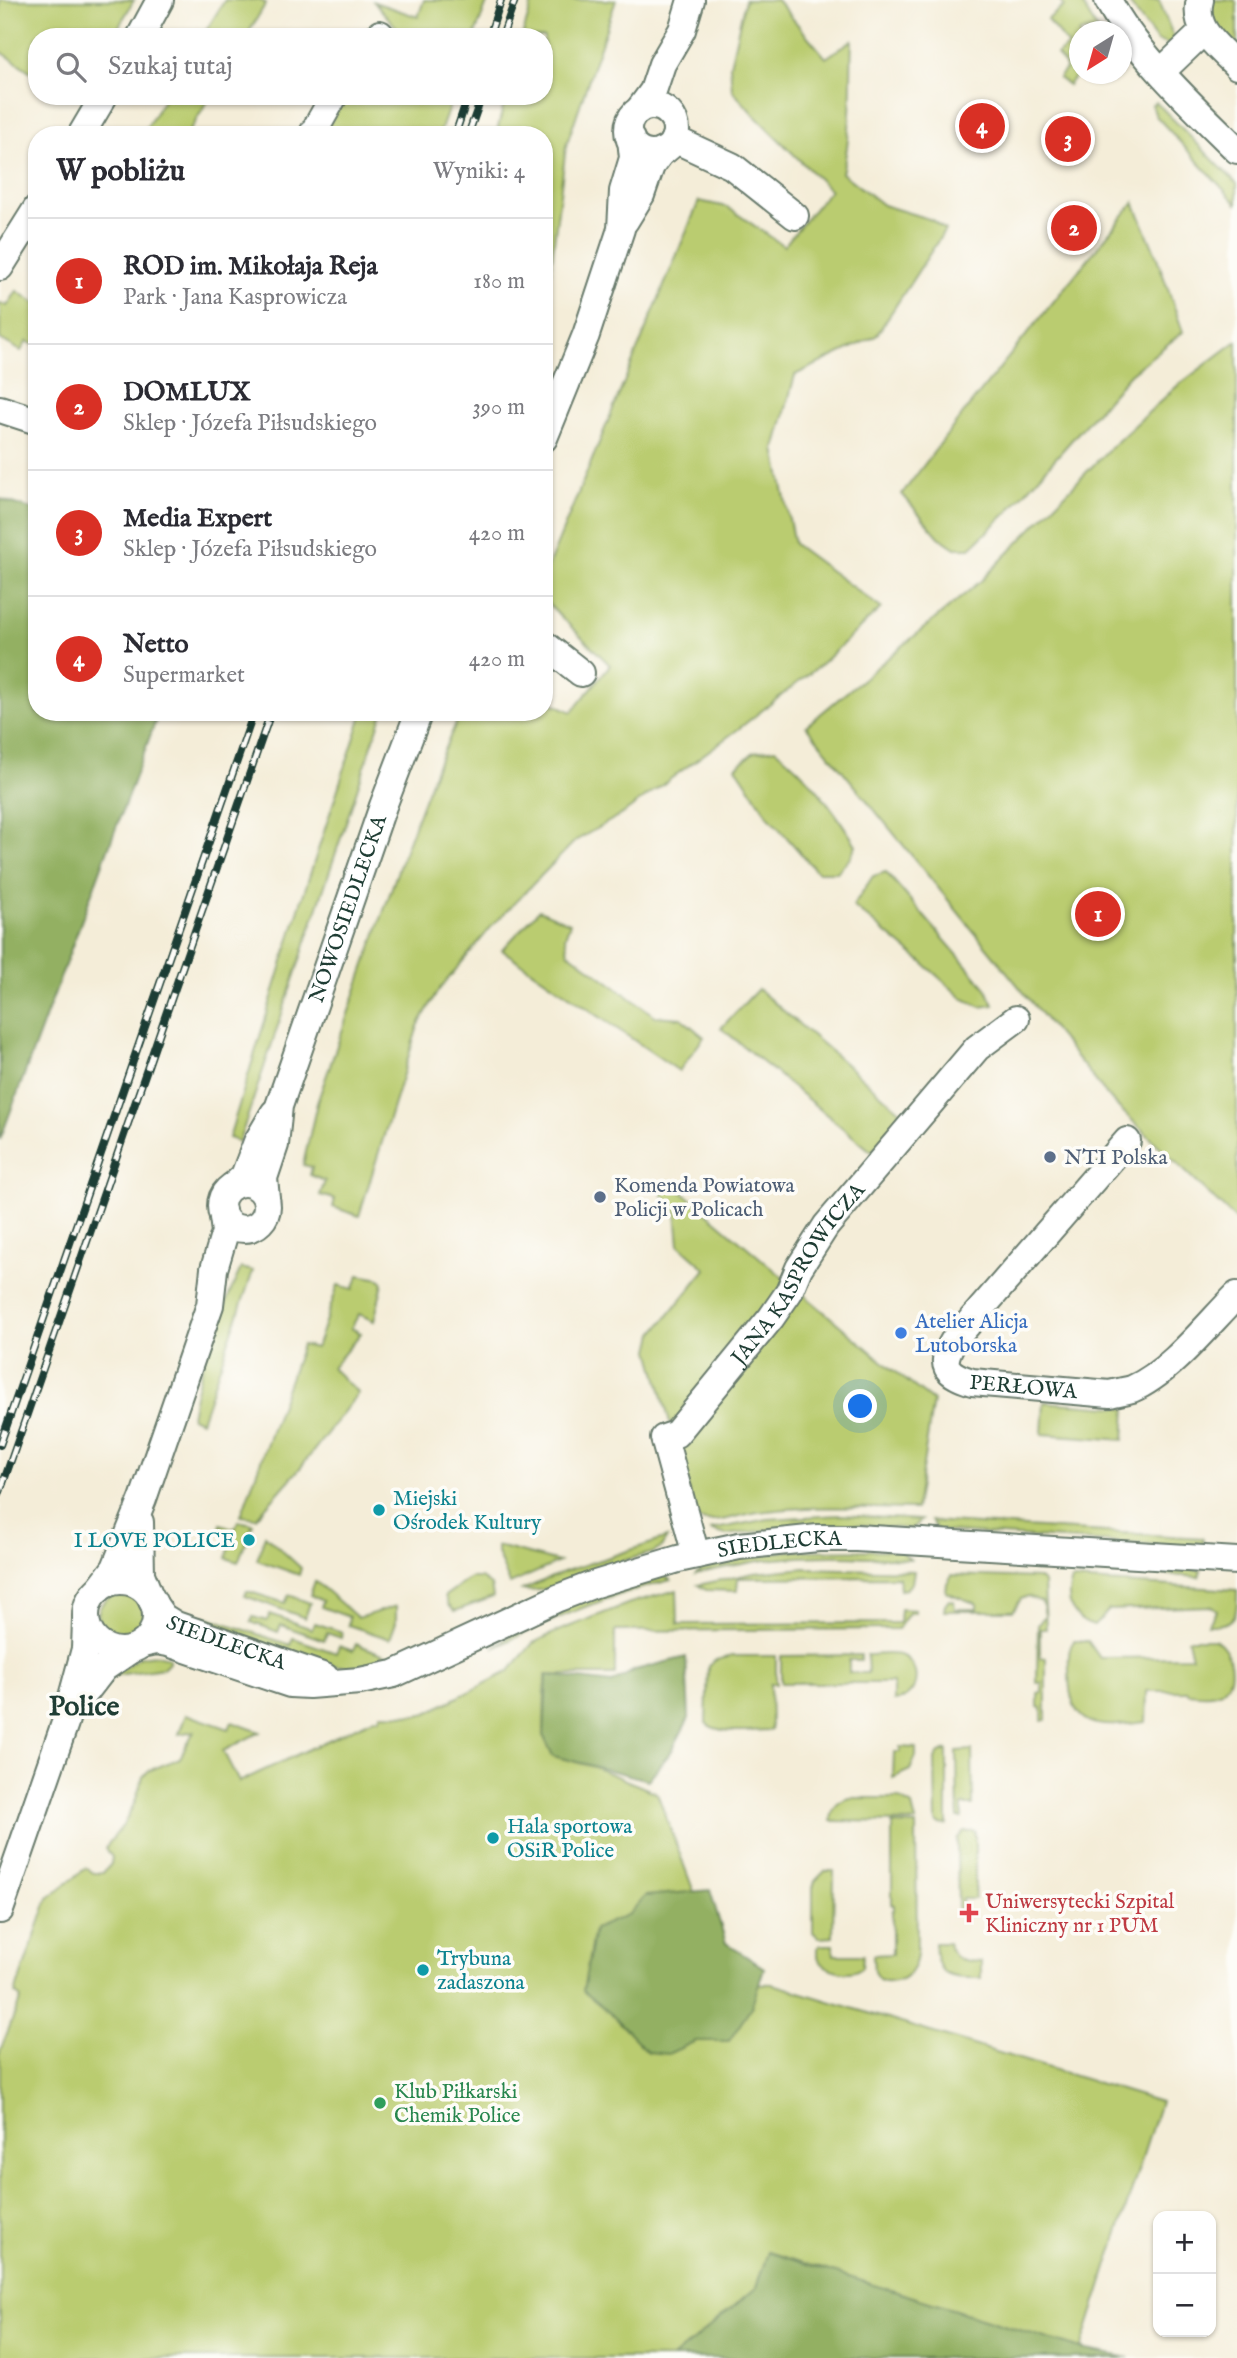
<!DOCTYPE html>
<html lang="pl">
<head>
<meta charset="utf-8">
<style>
	body { margin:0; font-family:"IM FELL English",serif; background:#f2f2f3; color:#2b2b33 }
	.controls { position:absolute; right:21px; bottom:21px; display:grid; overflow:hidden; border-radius:14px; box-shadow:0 2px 5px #0004 }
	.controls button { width:63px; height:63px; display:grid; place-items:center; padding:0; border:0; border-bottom:2px solid #e1e1e2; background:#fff; color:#2b2b33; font:35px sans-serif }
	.compass { position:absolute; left:1069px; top:21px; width:63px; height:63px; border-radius:50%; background:#fff; box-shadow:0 2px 5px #0004; rotate:217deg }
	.you { position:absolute; left:861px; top:1407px; width:24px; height:24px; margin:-18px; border:5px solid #fff; border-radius:50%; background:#1a73e8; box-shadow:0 0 0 10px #1a73e833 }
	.badge { display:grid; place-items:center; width:46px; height:46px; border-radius:50%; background:#d93025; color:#fff; font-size:23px; font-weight:700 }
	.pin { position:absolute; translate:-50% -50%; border:4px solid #fff; box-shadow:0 2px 7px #0006 }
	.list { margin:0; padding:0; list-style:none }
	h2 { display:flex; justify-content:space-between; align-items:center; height:91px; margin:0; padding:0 28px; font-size:30px }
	h2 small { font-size:23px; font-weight:400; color:#7c7c81 }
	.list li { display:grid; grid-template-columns:46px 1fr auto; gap:21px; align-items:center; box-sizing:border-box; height:126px; padding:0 28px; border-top:2px solid #e1e1e2 }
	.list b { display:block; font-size:26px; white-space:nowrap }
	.list p { margin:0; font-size:23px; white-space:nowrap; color:#7c7c81 }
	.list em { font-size:23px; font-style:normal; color:#7c7c81 }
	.icon { flex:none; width:38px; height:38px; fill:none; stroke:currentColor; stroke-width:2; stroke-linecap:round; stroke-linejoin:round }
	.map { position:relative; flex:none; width:1237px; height:2358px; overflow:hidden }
	.search { position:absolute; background:#fff; box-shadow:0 2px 5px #0004; left:28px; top:28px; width:525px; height:77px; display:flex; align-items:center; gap:18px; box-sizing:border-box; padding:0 24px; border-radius:28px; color:#7c7c81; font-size:26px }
	.panel { position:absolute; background:#fff; box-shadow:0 2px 5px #0004; left:28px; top:126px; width:525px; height:595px; border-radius:28px }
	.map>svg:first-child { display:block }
	.green { fill:#bacc6f; stroke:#6c8452; stroke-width:2 }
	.forest { fill:#93b062; stroke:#59764b; stroke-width:2 }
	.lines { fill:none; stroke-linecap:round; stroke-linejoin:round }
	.minor-casing { stroke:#6a7b6d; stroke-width:30 }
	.minor { stroke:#fff; stroke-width:26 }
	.rail-casing { stroke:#1f3d34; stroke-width:8 }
	.rail { stroke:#fdfcf7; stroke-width:5; stroke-dasharray:16; stroke-linecap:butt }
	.service-dot { fill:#5c6f8a; stroke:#fdfcf7; stroke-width:2.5 }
	.shop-dot { fill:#3f7fe0; stroke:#fdfcf7; stroke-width:2.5 }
	.culture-dot { fill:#0f9aa8; stroke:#fdfcf7; stroke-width:2.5 }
	.health-dot { fill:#e0444e; stroke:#fdfcf7; stroke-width:2.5 }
	.leisure-dot { fill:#2e9e5b; stroke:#fdfcf7; stroke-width:2.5 }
	.labels { text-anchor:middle; stroke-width:7; stroke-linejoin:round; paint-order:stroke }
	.street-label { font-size:21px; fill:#1f3d34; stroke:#fdfcf7 }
	.service-label { font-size:21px; fill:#4e5e75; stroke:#fdfcf7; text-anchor:start }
	.shop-label { font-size:21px; fill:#366cbe; stroke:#fdfcf7; text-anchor:start }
	.culture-label { font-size:21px; fill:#0d838f; stroke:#fdfcf7; text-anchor:start }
	.health-label { font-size:21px; fill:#be3a42; stroke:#fdfcf7; text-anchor:start }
	.leisure-label { font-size:21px; fill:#27864d; stroke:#fdfcf7; text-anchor:start }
	.district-label { font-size:28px; font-weight:bold; fill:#1f3d34; stroke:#fdfcf7 }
</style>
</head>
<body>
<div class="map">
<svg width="1237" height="2358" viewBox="0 0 1237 2358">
	<rect width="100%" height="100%" fill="#fdfcf7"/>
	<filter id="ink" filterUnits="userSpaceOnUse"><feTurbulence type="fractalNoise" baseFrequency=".0143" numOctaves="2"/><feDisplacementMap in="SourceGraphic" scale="14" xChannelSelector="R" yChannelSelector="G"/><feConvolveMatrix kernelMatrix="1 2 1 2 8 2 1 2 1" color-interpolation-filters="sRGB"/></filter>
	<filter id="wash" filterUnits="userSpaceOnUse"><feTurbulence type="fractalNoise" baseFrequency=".00686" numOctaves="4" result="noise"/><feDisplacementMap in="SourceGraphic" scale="28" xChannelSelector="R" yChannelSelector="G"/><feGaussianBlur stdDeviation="1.57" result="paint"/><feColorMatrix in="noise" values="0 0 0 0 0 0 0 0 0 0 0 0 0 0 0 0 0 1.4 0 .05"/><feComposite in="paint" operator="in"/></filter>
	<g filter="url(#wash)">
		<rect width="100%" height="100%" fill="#f4edd8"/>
		<!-- green -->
		<g class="green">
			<polygon points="0,0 134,0 113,37 37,37 37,76 0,51"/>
			<polygon points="225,0 259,0 266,3 246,37 202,37"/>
			<polygon points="424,0 488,0 474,37 398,37 397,28 374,2 418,17"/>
			<polygon points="533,0 616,0 566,146 544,323 544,135 496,135 506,96 544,96 544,37 522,37"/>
			<path d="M745,0h32l49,58 26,-18c-2,44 1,89 -10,133l41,32 49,15 13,10 -69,106 -81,39 -20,74 19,95 87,64 -63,59 -81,63 -113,83 -49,28 -83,85 -54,65 -20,35 -59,190 -26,-9 2,-8 -15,-4 5,-14 -15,-6 2,-8 -9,-2 14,-62 89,-256 30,-79 25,-56h83v-13l28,13 38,-47 -61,-60 -5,-9v-20l155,-375 28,6 57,39 46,-56 -75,-74 -23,-26 -2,-25z"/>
			<polygon points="1059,0 1080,0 1098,31 1080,32 1079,71 1068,85 1059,78 1065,70 1065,64 1057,55 1068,45 1047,20 1064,6"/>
			<polygon points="1127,0 1159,0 1175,41 1171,45 1157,41"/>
			<polygon points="1210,0 1235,0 1237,5 1237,50 1213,22"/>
			<polygon points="166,96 211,96 187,135 142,135"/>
			<polygon points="344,96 453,96 439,135 323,135"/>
			<polygon points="1156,102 1237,184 1237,204 1156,116 1152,105"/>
			<polygon points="1134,202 1156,255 1183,332 1130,374 1008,512 970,548 955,548 939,537 902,494 965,411"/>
			<polygon points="17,291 37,304 37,347 27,341 21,351 0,339 0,303 7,306"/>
			<polygon points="1237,341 1237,1221 1113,1102 806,726 982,580 1108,450 1176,387"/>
			<polygon points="363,712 383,712 239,1142 229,1138 301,902"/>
			<path d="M775,749c35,27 58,59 81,96l-6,13 -13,14h-20l-48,-55 -33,-50 18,-15z"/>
			<polygon points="886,872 986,988 994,1005 981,1007 962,998 923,963 853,906 873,876"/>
			<polygon points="539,910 570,923 565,937 568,952 655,1016 681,1018 704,1037 679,1071 502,950"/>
			<polygon points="758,989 904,1114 872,1152 721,1028"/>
			<path d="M669,1181l225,190 39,30 -17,108c-52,-1 -105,-4 -157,3 -20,2 -45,15 -63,6l-46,-168 4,-17 52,-64 -27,-24 -3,-33 -16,-21z"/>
			<path d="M241,1268l12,3 -52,150 -10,-4c8,-53 28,-100 50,-149z"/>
			<polygon points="359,1275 380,1279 383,1283 374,1321 359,1314 351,1328 361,1333 332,1368 358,1393 301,1467 256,1518 241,1516 302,1345 316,1348 338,1285 353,1289"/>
			<polygon points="1044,1402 1126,1408 1124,1440 1042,1434"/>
			<polygon points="841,1515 921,1520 911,1529 850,1524 793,1527 726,1535 710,1530 768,1519"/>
			<polygon points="238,1521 253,1524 238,1562 226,1558 233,1537 219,1532 221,1524 235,1529"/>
			<polygon points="931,1521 1202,1538 1203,1540 1203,1548 938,1531"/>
			<polygon points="265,1535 301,1568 299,1575 257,1560"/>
			<path d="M667,1538l-6,10 -9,5c-19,5 -38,10 -58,16 -22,8 -48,26 -72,21l44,-19z"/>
			<polygon points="497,1546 559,1562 510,1584 497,1553"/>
			<path d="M899,1550l11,9c-41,-2 -81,-5 -122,-1 -31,2 -61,9 -92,16l10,-11 82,-12z"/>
			<polygon points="1090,1564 1201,1570 1199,1577 1081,1569"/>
			<polygon points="805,1568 914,1571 912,1583 906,1589 900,1590 899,1577 738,1578 737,1591 706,1590 698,1585 754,1573"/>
			<polygon points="952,1575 1038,1578 1044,1583 1046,1629 1040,1629 1040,1657 1046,1658 1046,1720 1042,1720 1042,1708 1038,1707 1038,1693 1042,1692 1042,1683 1037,1683 1038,1625 1045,1615 1042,1602 1028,1596 1021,1599 1013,1611 944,1611 945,1605 949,1600 954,1601 955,1609 977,1609 977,1604 946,1592 947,1583"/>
			<path d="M665,1576l6,4c-63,15 -120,39 -177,68 48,-42 111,-54 171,-72z"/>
			<polygon points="470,1578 481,1578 491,1585 493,1597 455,1611 448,1605 445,1596"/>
			<path d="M1072,1580l165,10c0,26 0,36 -30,35l10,-15 -7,-4 -101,4 -15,16c-22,-6 -30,-25 -22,-46z"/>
			<polygon points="315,1581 358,1618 396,1606 396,1622 390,1639 348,1625 349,1617 321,1607 323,1601 310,1595"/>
			<polygon points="677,1590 678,1624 899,1623 900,1609 915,1610 915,1613 909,1613 898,1629 615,1631 615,1675 545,1675 544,1737 553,1756 594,1767 657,1793 728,1983 773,1984 1160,2102 1081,2349 768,2252 756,2288 672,2358 0,2358 0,2051 21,1998 15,1993 48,1898 86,1868 94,1873 103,1873 111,1864 112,1857 105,1848 124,1824 135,1802 143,1777 148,1771 180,1758 194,1731 179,1734 186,1714 229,1729 232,1722 260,1732 223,1751 239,1782 375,1718 380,1719 381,1714 418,1715 427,1713 508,1672 533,1643 558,1631 630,1603"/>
			<polygon points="247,1591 285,1603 289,1595 310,1603 305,1618 245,1596"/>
			<circle cx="121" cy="1617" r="23"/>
			<polygon points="270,1614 312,1629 315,1623 342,1632 341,1638 327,1633 324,1640 281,1625 278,1632 251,1622 253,1617 267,1621"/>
			<polygon points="204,1616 290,1645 293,1638 336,1653 339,1646 353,1651 356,1644 398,1660 357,1667 324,1665 200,1627"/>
			<path d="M1188,1639h27c17,11 22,40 6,52 -10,5 -22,3 -33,2l-1,-2h-40l-1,31c-47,6 -77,10 -77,-49 0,-11 -2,-23 5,-32h14l12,17 92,-1z"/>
			<polygon points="156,1655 169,1658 169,1662 163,1668 111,1676 140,1657"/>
			<path d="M861,1655v5h-12v13h19l-1,-18c11,0 26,-3 35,1 19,8 20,42 -9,45v-18h-112v-27z"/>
			<path d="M732,1656h44v28h-6l1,46c-17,0 -54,5 -65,-7l2,-57 8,-6z"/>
			<polygon points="900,1747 916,1748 916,1756 910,1770 893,1778 894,1752 900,1752"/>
			<polygon points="947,1750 947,1825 938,1824 936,1822 935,1759 939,1753"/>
			<polygon points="972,1750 973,1805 962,1805 962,1818 958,1818 957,1751"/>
			<path d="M850,1798h48l14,8 4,16 -85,-1c1,-13 6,-20 19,-23z"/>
			<path d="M892,1824l24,1 1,128c-1,21 -18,34 -38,26l-5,-7 -1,-17 19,-1v-43l2,-1v-5h-2z"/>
			<polygon points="964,1831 975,1831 975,1899 962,1899 962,1911 958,1911 957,1839"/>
			<polygon points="825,1871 834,1871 833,1937 819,1938 813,1932 813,1888 815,1881"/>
			<path d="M935,1943h13c5,18 16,18 33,19v16c-31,0 -45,1 -46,-35z"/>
			<path d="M821,1945h12l1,10h29l-1,12c-12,10 -36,4 -45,-9v-10z"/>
		</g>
		<!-- forest -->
		<g class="forest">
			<polygon points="0,499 37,511 37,712 159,712 0,1140"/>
			<polygon points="686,1657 689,1718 671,1752 648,1780 553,1756 544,1737 547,1675 612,1683 635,1670"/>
			<polygon points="710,1890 726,1943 764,1968 751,2008 729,2041 696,2041 668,2054 648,2052 611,2014 583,1991 594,1929 629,1914 645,1896"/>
			<polygon points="768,2252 1081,2349 1130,2358 672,2358 756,2288"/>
		</g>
	</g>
	<g filter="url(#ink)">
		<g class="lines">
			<!-- minor casing -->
			<g class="minor-casing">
				<g id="minor">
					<path d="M1108,0c28,54 86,107 129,150"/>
					<path d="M1200,0c-8,29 19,47 37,66"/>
					<polyline points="140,37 160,0"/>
					<polyline points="378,37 380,34"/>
					<polyline points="1162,71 1204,31"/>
					<circle cx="652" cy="130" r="24"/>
					<polyline points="639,110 653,91 662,64 682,30 691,0"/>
					<polyline points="81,135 104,96"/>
					<polyline points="312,135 334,96"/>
					<polyline points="674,139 732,166 795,216"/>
					<polyline points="625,221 641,195 651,166 662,151"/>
					<polyline points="0,267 37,208"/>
					<polyline points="0,409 37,421"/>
					<polyline points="544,438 586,335 621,229 623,191 633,158 631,139"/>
					<polyline points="544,644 581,673"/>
					<path id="s1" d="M1127,1141l-173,199c-16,25 -8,34 18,42l138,12c7,-2 15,-3 22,-5 38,-16 76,-65 105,-94"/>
					<circle cx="244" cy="1206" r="23"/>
					<polyline points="233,1186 244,1176 257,1142 274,1113"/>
					<path id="s2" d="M266,1198l-2,-20 11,-33 4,-39 104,-300 36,-94"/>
					<polyline points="140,1522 141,1574 151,1599"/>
					<path id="s3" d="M696,1555l-32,-117 12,-4 95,-116 18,-26 10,-24 27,-42 151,-178 39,-29"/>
					<circle cx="121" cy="1616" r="35"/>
					<polyline points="99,1589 115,1568 143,1499 210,1305 214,1269 225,1232 222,1210"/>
					<path id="s4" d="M153,1603l10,14 13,8 149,52"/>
					<path id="s5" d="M142,1644l14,-3 12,2 122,41 19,1 51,-4 34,-7 164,-76 34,-13 86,-26 61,-13 79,-8h38l381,23"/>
					<polyline points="77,1703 104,1668 129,1651"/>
					<polyline points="0,1910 65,1723 85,1649 86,1620"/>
				</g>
			</g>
			<!-- minor -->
			<use href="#minor" class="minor"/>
			<!-- rail casing -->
			<g class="rail-casing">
				<g id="rail">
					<polyline points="489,37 501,0"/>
					<polyline points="502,37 515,0"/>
					<polyline points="455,135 468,96"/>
					<polyline points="468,135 482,96"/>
					<polyline points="0,1445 254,712"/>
					<polyline points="0,1492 271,712"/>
				</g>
			</g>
			<!-- rail -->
			<use href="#rail" class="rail"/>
		</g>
	</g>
	<!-- markers -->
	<g class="service-dot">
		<circle cx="1050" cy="1157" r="7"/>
		<circle cx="600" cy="1197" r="7"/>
	</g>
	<circle class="shop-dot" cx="901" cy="1333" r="7"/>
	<g class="culture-dot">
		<circle cx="379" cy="1510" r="7"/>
		<circle cx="249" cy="1540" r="7"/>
		<circle cx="493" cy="1838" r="7"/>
		<circle cx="423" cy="1970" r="7"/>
	</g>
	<path class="health-dot" d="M965.5 1902.5h7v7h7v7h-7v7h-7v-7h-7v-7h7z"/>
	<circle class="leisure-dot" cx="380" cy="2103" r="7"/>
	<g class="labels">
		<!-- street labels -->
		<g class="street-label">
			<text dy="7" stroke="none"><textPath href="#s2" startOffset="303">NOWOSIEDLECKA</textPath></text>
			<text dy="7" stroke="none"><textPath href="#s3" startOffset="336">JANA KASPROWICZA</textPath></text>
			<text dy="7" stroke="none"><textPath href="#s1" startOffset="374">PERŁOWA</textPath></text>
			<text dy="7" stroke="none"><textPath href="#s5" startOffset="670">SIEDLECKA</textPath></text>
			<text dy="7" stroke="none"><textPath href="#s4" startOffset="86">SIEDLECKA</textPath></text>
		</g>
		<!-- service labels -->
		<g class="service-label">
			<text x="1064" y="1164">NTI Polska</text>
			<text x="614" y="1192">Komenda Powiatowa<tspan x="614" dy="24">Policji w Policach</tspan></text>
		</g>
		<!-- shop labels -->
		<g class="shop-label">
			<text x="915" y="1328">Atelier Alicja<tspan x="915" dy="24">Lutoborska</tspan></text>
		</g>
		<!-- culture labels -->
		<g class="culture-label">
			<text x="393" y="1505">Miejski<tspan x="393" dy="24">Ośrodek Kultury</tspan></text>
			<text x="235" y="1547" text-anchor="end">I LOVE POLICE</text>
			<text x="507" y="1833">Hala sportowa<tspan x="507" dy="24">OSiR Police</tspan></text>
			<text x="437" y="1965">Trybuna<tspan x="437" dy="24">zadaszona</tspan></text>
		</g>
		<!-- health labels -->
		<g class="health-label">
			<text x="985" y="1908">Uniwersytecki Szpital<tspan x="985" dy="24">Kliniczny nr 1 PUM</tspan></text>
		</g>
		<!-- leisure labels -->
		<g class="leisure-label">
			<text x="394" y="2098">Klub Piłkarski<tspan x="394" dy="24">Chemik Police</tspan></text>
		</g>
		<!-- district labels -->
		<g class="district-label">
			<text x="84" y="1715">Police</text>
		</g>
	</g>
</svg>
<div class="controls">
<button>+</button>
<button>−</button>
</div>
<svg class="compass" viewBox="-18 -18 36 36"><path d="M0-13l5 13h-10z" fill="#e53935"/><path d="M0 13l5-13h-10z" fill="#7c7c81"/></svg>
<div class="you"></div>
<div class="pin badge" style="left:1098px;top:914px">1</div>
<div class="pin badge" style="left:1074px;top:228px">2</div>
<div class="pin badge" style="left:1068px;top:139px">3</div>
<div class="pin badge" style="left:982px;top:126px">4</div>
<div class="search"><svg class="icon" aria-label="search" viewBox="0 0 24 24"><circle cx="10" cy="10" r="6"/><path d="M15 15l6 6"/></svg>Szukaj tutaj</div>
<section class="panel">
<h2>W pobliżu<small>Wyniki: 4</small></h2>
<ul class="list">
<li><span class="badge">1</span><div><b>ROD im. Mikołaja Reja</b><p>Park · Jana Kasprowicza</p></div><em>180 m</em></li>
<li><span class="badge">2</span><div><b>DOMLUX</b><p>Sklep · Józefa Piłsudskiego</p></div><em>390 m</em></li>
<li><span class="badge">3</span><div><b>Media Expert</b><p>Sklep · Józefa Piłsudskiego</p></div><em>420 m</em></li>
<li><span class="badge">4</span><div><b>Netto</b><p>Supermarket</p></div><em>420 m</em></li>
</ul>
</section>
</div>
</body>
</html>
